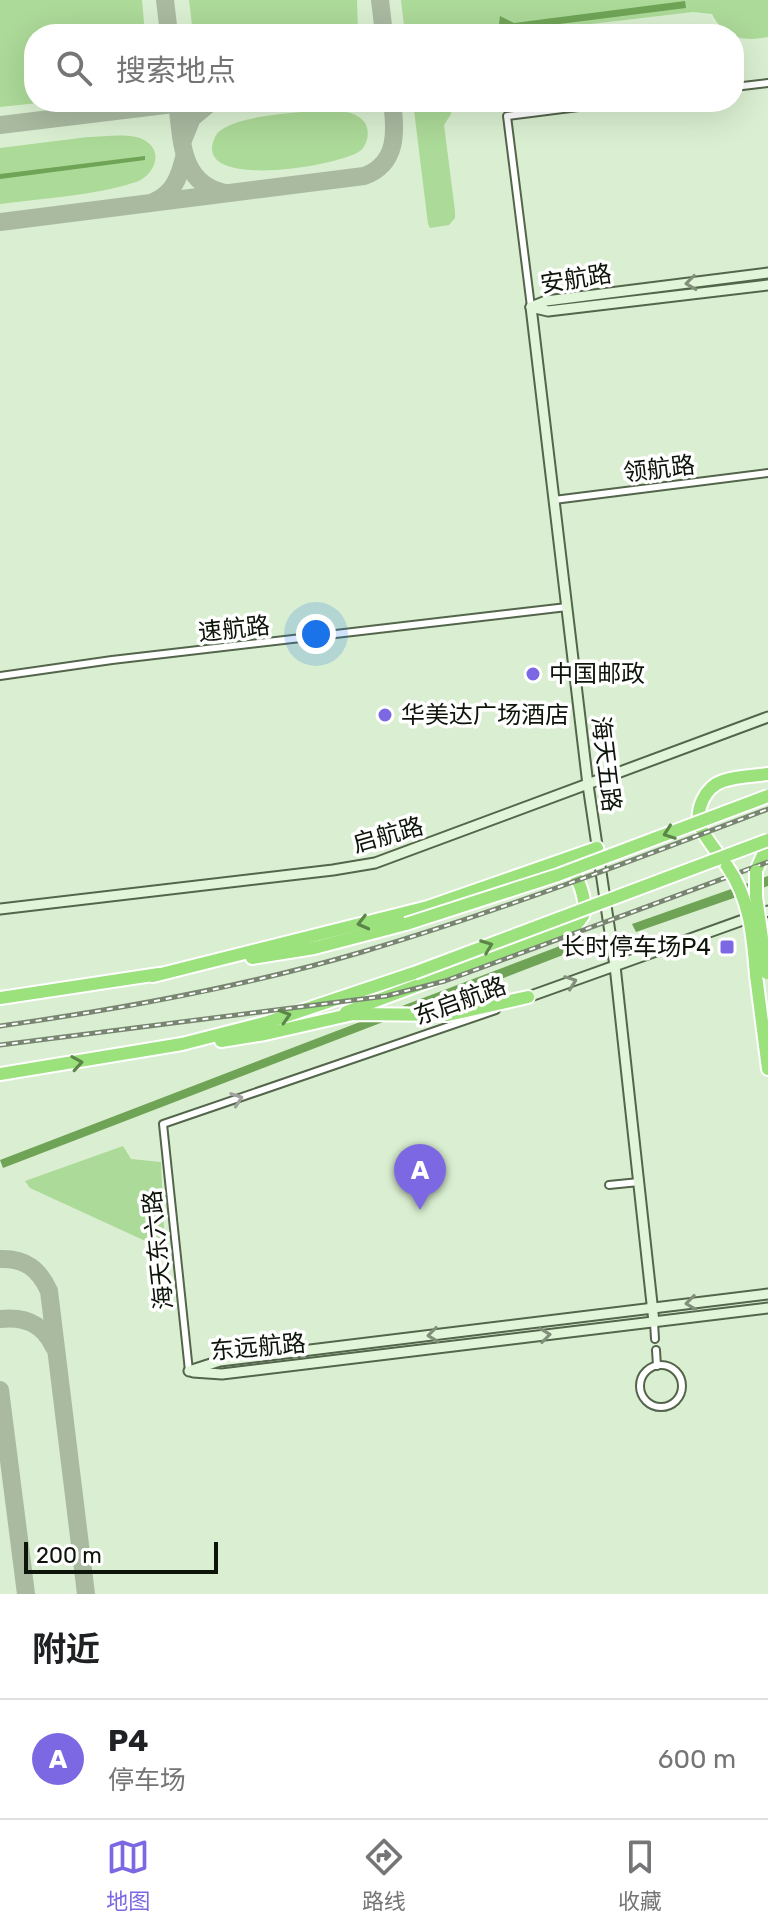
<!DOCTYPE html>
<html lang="zh">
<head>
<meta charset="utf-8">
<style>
	body { margin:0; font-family:Rubik,"Noto Sans SC",sans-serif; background:#f6f6f6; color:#202124 }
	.scale { position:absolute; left:24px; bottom:20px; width:194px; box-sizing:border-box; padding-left:8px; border:4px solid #0d140a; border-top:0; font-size:22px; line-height:28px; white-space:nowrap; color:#0d140a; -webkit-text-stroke:6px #fff; paint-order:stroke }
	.you { position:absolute; left:316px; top:634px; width:28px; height:28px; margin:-20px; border:6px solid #fff; border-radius:50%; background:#1a73e8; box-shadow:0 0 0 12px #1a73e833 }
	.badge { display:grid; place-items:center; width:52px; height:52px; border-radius:50%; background:#7d68e3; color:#fff; font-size:26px; font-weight:700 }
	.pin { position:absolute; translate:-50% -66px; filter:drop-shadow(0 2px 4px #0008) }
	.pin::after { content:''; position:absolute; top:42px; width:28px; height:24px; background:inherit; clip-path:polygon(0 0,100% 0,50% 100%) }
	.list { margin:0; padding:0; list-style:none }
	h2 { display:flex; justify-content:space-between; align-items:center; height:104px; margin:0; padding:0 32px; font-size:34px }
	h2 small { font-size:26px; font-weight:400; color:#757577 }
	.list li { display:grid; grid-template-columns:52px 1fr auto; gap:24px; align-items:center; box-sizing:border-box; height:120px; padding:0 32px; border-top:2px solid #e0e0e0 }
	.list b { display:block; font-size:30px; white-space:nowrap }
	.list p { margin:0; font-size:26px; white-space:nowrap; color:#757577 }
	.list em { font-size:26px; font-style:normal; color:#757577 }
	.icon { flex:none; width:44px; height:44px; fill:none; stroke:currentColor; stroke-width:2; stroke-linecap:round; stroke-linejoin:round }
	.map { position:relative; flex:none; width:768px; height:1594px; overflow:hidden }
	.search { position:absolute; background:#fff; box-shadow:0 8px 32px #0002; left:24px; right:24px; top:24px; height:88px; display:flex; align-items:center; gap:20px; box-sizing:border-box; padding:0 28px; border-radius:32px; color:#757577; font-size:30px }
	.sheet { height:224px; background:#fff }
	nav { display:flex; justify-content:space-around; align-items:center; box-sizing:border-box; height:112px; border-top:2px solid #e0e0e0; background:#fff; font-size:22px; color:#757577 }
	nav a { display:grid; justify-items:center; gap:4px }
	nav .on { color:#7d68e3 }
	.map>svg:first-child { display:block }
	.green { fill:#acda98 }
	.water { fill:#6fa456 }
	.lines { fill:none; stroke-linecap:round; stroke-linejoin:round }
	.taxiway { stroke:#a9baa1; stroke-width:18 }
	.street-casing { stroke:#53654b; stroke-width:10 }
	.secondary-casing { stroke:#53654b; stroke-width:13 }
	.highway-casing { stroke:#fff; stroke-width:16 }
	.street { stroke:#fff; stroke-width:6 }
	.secondary { stroke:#e1f6d8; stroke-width:9 }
	.highway { stroke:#9be17c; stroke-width:12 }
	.rail-casing { stroke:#788671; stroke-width:5 }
	.rail { stroke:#fff; stroke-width:2; stroke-dasharray:6; stroke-linecap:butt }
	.highway-bridge-casing { stroke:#fff; stroke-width:16; stroke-linecap:butt }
	.highway-bridge { stroke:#9be17c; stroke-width:12 }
	.oneway { stroke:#82907b }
	.oneway2 { stroke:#5b8549 }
	.oneway3 { stroke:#9ea19d }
	.poi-dot { fill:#7d68e3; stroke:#fff; stroke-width:3 }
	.labels { text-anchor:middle; stroke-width:7; stroke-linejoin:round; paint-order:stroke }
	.street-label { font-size:24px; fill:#0d140a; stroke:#fff }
	.poi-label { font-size:24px; fill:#0d140a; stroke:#fff; text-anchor:start }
</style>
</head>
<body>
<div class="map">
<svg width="768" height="1594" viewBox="0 0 768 1594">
	<rect width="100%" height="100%" fill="#daefd1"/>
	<!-- green -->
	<g class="green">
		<path d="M0,0h142l3,34h-78c-5,-11 -17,-11 -22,0h-11v68h13l-47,5z"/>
		<polygon points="189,0 357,0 358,31 357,34 193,34"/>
		<path d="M401,0h367v37c-25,5 -44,1 -56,-23l-19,-2 -188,22h-100z"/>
		<polygon points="413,102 450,102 451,114 444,125 455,211 455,218 449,225 430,228 428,224"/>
		<path d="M301,112c18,0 53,-7 64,11 5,8 3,22 -5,28 -20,15 -171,41 -145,-14 9,-19 66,-23 86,-25z"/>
		<path d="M88,137c16,0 42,-5 56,3 21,11 10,36 -8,42 -43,14 -91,16 -136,22v-56z"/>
		<polygon points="123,1146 131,1159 161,1162 165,1250 30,1188 25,1181"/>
	</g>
	<!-- water -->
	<g class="water">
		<polygon points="685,1 686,8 480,34 451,34 499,24 500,16 514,23"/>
		<polygon points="145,156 145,160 0,179 0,174"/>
		<polygon points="768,876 768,886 636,932 632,924"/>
		<polygon points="586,936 589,945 426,1008 402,1006"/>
		<polygon points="373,1017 391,1019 3,1168 0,1160"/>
	</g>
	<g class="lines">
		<!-- taxiway -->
		<g class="taxiway">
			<polyline points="165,0 169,34"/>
			<polyline points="380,0 384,34"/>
			<path d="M177,102c5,38 3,82 48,91"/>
			<polyline points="0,125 190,102"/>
			<polyline points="183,140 192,118 211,102"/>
			<path d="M153,202c20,-8 26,-24 31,-44"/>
			<path d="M0,222l364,-46c34,-12 32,-45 28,-74"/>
			<path d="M0,1259c25,-1 39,10 49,32l37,303"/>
			<path d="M0,1319c25,-3 43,5 54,28"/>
			<polyline points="0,1390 26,1594"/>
		</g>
		<!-- street casing -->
		<g class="street-casing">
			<g id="street">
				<polyline points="734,87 768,83"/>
				<polyline points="531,307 507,116 618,102"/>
				<polyline points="554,500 768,473"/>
				<polyline points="0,676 112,660 567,607"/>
				<polyline points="609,1185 639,1182"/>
				<polyline points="654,1322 655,1339"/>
				<polyline points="656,1350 657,1366"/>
				<circle cx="661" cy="1386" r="21"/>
				<polyline points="189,1371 163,1124 496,1010"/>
			</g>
		</g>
		<!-- secondary casing -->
		<g class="secondary-casing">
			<g id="secondary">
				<polyline points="531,307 588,785 615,966 654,1322"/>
				<polyline points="531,307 546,301 768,273"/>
				<polyline points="531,307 548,311 768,285"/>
				<polyline points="0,909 333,870 375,863 768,717"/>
				<polyline points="528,997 768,911"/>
				<polyline points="189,1371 220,1361 768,1294"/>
				<polyline points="193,1372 222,1374 768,1308"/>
			</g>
		</g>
		<!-- highway casing -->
		<g class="highway-casing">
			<g id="highway">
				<path d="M727,866c-8,-12 -20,-25 -26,-38 -7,-18 4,-41 22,-47 14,-5 31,-5 45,-7"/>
				<polyline points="756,871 763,855 768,852"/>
				<polyline points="252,958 314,948 406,924"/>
				<polyline points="756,975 768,1069"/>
				<polyline points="153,976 428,907 597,848"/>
				<polyline points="0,998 159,974"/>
				<path d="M346,1012l228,-85c3,-3 7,-8 9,-11 5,-14 -5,-42 -16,-51"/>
				<polyline points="221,1041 265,1034 353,1014 448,1015 528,997"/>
				<polyline points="0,1074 182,1044 268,1022 414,973"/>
			</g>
		</g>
		<!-- street -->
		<use href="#street" class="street"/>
		<!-- secondary -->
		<use href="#secondary" class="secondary"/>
		<!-- highway -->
		<use href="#highway" class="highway"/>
		<!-- rail casing -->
		<g class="rail-casing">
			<g id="rail">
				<path d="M0,1026c122,-17 243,-39 362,-74 138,-41 272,-92 406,-143"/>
				<polyline points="0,1045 386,996 445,981 768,862"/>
			</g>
		</g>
		<!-- rail -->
		<use href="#rail" class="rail"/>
		<!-- highway-bridge casing -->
		<g class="highway-bridge-casing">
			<g id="highway-bridge">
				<path d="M727,866c23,33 26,70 29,109"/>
				<polyline points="756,871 756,897 767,973"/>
				<polyline points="406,924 558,875 768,796"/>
				<polyline points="414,973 768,840"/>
			</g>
		</g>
		<!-- highway-bridge -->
		<use href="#highway-bridge" class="highway-bridge"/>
	</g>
	<!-- one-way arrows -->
	<defs><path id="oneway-chevron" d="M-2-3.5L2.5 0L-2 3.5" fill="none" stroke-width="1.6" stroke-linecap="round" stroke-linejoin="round" transform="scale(2)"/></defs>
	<g class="oneway">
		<use href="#oneway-chevron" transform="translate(691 283) rotate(173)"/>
		<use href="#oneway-chevron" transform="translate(571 982) rotate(-20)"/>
		<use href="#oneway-chevron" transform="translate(691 1303) rotate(173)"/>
		<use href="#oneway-chevron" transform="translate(433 1335) rotate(173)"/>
		<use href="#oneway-chevron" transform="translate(545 1335) rotate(-7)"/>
	</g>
	<g class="oneway2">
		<use href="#oneway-chevron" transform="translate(669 833) rotate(160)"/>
		<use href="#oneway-chevron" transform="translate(363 923) rotate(166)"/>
		<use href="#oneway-chevron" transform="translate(487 946) rotate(-21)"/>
		<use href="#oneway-chevron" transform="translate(285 1016) rotate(-17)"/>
		<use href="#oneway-chevron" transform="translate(77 1063) rotate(-9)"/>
	</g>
	<use class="oneway3" href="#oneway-chevron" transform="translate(237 1099) rotate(-19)"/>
	<!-- markers -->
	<g class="poi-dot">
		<circle cx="533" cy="674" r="8"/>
		<circle cx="385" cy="715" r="8"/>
		<rect x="719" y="939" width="16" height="16" rx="4"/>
	</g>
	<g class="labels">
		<!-- street labels -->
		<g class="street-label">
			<text transform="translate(576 279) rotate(-9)" y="8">安航路</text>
			<text transform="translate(659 469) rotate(-7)" y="8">领航路</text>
			<text transform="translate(234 629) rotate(-6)" y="8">速航路</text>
			<text transform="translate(606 764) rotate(83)" y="8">海天五路</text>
			<text transform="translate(388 835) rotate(-16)" y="8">启航路</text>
			<text transform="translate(460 1001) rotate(-20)" y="8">东启航路</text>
			<text transform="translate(158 1250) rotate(-96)" y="8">海天东六路</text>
			<text transform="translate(258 1347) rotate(-5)" y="8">东远航路</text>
		</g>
		<!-- poi labels -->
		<g class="poi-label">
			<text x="549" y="682">中国邮政</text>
			<text x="401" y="723">华美达广场酒店</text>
			<text x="711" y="955" text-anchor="end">长时停车场P4</text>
		</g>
	</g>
</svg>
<div class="scale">200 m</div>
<div class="you"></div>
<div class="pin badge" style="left:420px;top:1210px">A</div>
<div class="search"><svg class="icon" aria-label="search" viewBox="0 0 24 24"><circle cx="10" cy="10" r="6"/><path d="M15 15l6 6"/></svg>搜索地点</div>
</div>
<section class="sheet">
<h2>附近<small></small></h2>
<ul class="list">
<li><span class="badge">A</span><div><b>P4</b><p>停车场</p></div><em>600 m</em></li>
</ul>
</section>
<nav>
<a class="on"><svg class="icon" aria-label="map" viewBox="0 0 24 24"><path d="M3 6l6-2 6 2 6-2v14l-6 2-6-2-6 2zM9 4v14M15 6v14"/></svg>地图</a>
<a><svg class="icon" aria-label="directions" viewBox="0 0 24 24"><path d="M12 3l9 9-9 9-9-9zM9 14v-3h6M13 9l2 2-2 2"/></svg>路线</a>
<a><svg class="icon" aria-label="saved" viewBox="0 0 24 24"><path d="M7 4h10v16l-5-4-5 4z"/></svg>收藏</a>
</nav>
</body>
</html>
